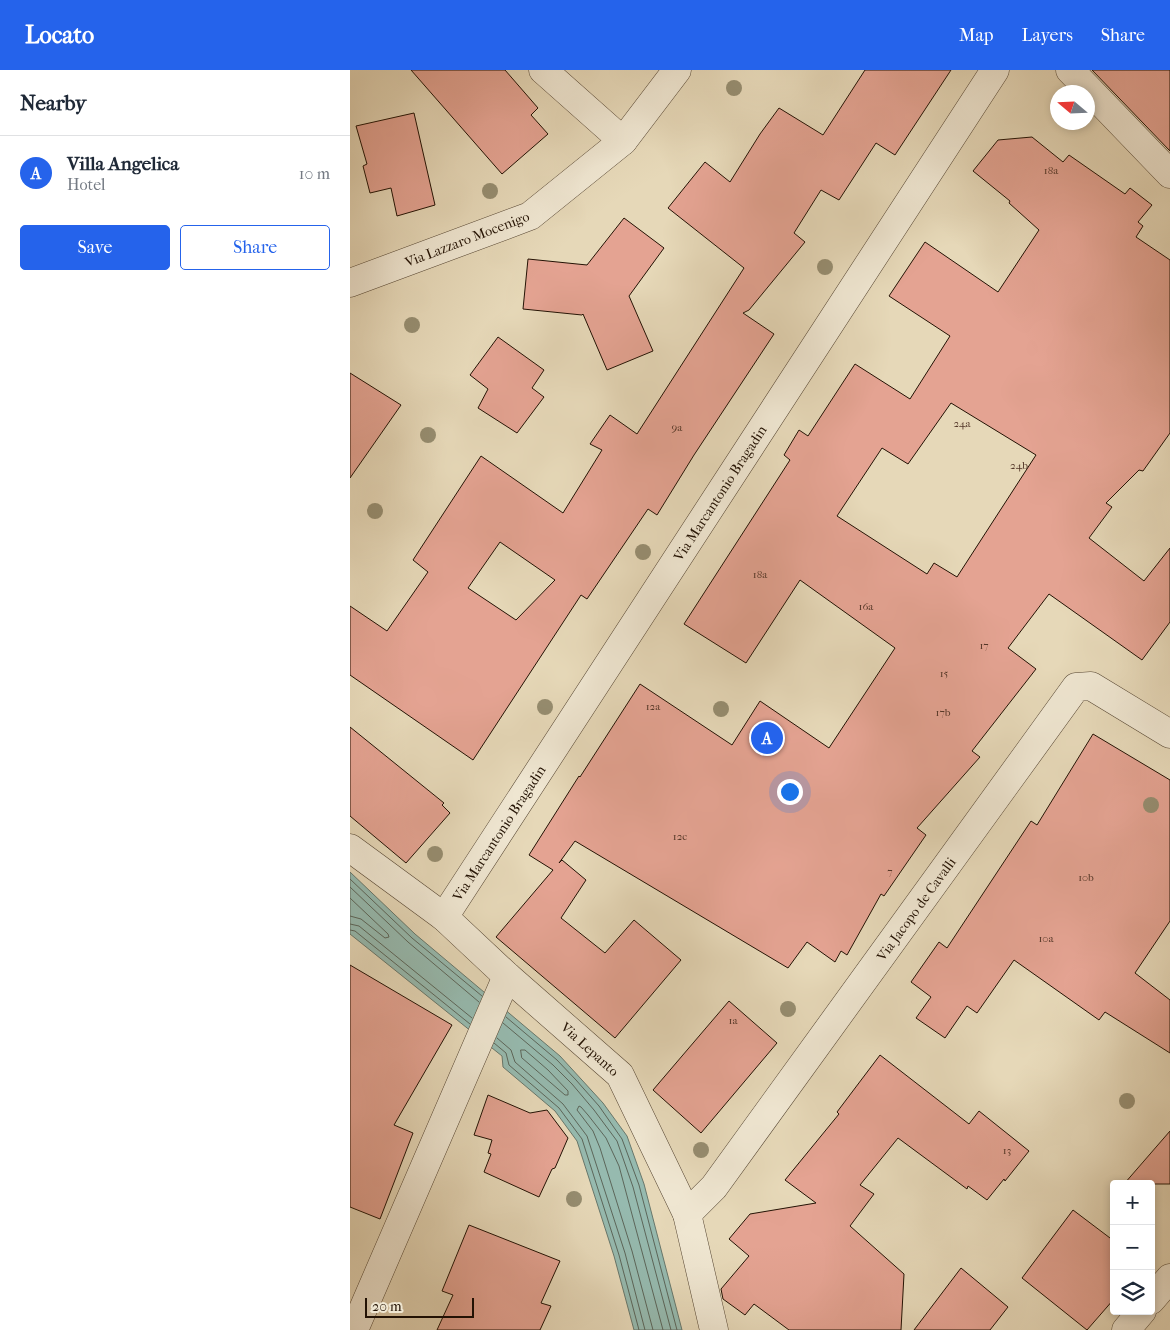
<!DOCTYPE html>
<html lang="en">
<head>
<meta charset="utf-8">
<style>
	body { margin:0; font-family:"IM FELL French Canon",serif; background:#f6f6f7; color:#1f2937 }
	.controls { position:absolute; right:15px; bottom:15px; display:grid; overflow:hidden; border-radius:5px; box-shadow:0 2px 8px #0003 }
	.controls button { width:45px; height:45px; display:grid; place-items:center; padding:0; border:0; border-bottom:1px solid #e0e1e3; background:#fff; color:#1f2937; font:25px sans-serif }
	.compass { position:absolute; left:700px; top:15px; width:45px; height:45px; border-radius:50%; background:#fff; box-shadow:0 2px 8px #0003; rotate:289deg }
	.scale { position:absolute; left:15px; bottom:12px; width:109px; box-sizing:border-box; padding-left:5px; border:2px solid #231204; border-top:0; font-size:14px; line-height:18px; white-space:nowrap; color:#231204; -webkit-text-stroke:4px #efe6d1; paint-order:stroke }
	.you { position:absolute; left:439px; top:721px; width:18px; height:18px; margin:-12px; border:4px solid #fff; border-radius:50%; background:#1a73e8; box-shadow:0 0 0 8px #1a73e833 }
	.badge { display:grid; place-items:center; width:32px; height:32px; border-radius:50%; background:#2563eb; color:#fff; font-size:16px; font-weight:700 }
	.pin { position:absolute; translate:-50% -50%; border:2px solid #fff; box-shadow:0 1px 5px #0006 }
	.list { margin:0; padding:0; list-style:none }
	h2 { display:flex; justify-content:space-between; align-items:center; height:65px; margin:0; padding:0 20px; font-size:21px }
	h2 small { font-size:16px; font-weight:400; color:#747a83 }
	.list li { display:grid; grid-template-columns:32px 1fr auto; gap:15px; align-items:center; box-sizing:border-box; height:75px; padding:0 20px; border-top:1px solid #e0e1e3 }
	.list b { display:block; font-size:19px; white-space:nowrap }
	.list p { margin:0; font-size:16px; white-space:nowrap; color:#747a83 }
	.list em { font-size:16px; font-style:normal; color:#747a83 }
	.actions { display:flex; gap:10px; padding:15px 20px }
	.actions a { flex:1; padding:11px 0; border:1px solid #2563eb; border-radius:5px; text-align:center; font-size:18px; color:#2563eb }
	.actions .main { background:#2563eb; color:#fff }
	.icon { flex:none; width:28px; height:28px; fill:none; stroke:currentColor; stroke-width:2; stroke-linecap:round; stroke-linejoin:round }
	.map { position:relative; flex:none; width:820px; height:1260px; overflow:hidden }
	header { display:flex; align-items:center; gap:30px; box-sizing:border-box; height:70px; padding:0 25px; background:#2563eb; color:#fff }
	header strong { font-size:24px }
	nav { display:flex; gap:28px; margin-inline-start:auto; font-size:18px }
	main { display:flex }
	aside { flex:1; background:#fff }
	.map>svg:first-child { display:block }
	.water { fill:#96baaf; stroke:#68776b }
	.lines { fill:none; stroke-linecap:round; stroke-linejoin:round }
	.shore { stroke:#5c665a; stroke-width:1 }
	.building { fill:#e4a392; stroke:#231204; fill-rule:evenodd }
	.street-casing { stroke:#544431; stroke-width:29 }
	.street { stroke:#efe6d1; stroke-width:28 }
	.tree { fill:#968d70 }
	.labels { text-anchor:middle; stroke-width:4; stroke-linejoin:round; paint-order:stroke }
	.number-label { font-size:11px; fill:#533628 }
	.street-label { font-size:14px; fill:#231204; stroke:#efe6d1 }
</style>
</head>
<body>
<header>
<strong>Locato</strong>
<nav><a>Map</a><a>Layers</a><a>Share</a></nav>
</header>
<main>
<aside>
<h2>Nearby<small></small></h2>
<ul class="list">
<li><span class="badge">A</span><div><b>Villa Angelica</b><p>Hotel</p></div><em>10 m</em></li>
</ul>
<div class="actions"><a class="main">Save</a><a>Share</a></div>
</aside>
<div class="map">
<svg width="820" height="1260" viewBox="0 0 820 1260">
	<rect width="100%" height="100%" fill="#e6d8b8"/>
	<filter id="stains"><feTurbulence type="fractalNoise" baseFrequency=".004" numOctaves="4"/><feColorMatrix values="0 0 0 0 .2 0 0 0 0 .09 0 0 0 0 .02 0 0 0 .5 -.17"/></filter>
	<radialGradient id="worn" r=".72"><stop offset=".6" stop-color="#630" stop-opacity="0"/><stop offset="1" stop-color="#630" stop-opacity=".3"/></radialGradient>
	<!-- water -->
	<polygon class="water" points="0,802 65,864 210,986 253,1033 277,1066 294,1114 332,1260 284,1260 264,1186 227,1071 205,1041 153,997 152,986 0,864"/>
	<g class="lines">
		<!-- shore -->
		<g class="shore">
			<polyline points="0,809 62,868 132,926"/>
			<polyline points="0,817 58,872 129,932"/>
			<polyline points="0,828 38,864 39,867 35,868 11,849 0,846"/>
			<polyline points="0,854 9,856 122,948"/>
			<polyline points="0,860 5,861 120,954"/>
			<polyline points="156,947 207,990 226,1010 249,1036 272,1069 289,1115 327,1260"/>
			<polyline points="153,953 203,995 222,1014 244,1040 267,1071 283,1117 321,1260"/>
			<polyline points="147,968 161,980 165,992 213,1034 237,1066 275,1183 295,1260"/>
			<polyline points="144,973 156,983 159,995 209,1038 232,1069 269,1185 289,1260"/>
			<polygon points="171,980 175,980 198,1000 218,1021 218,1025 215,1025 172,988"/>
			<polyline points="303,1260 282,1181 250,1078 243,1061 227,1040 229,1036 231,1037 238,1045 256,1068 269,1096 313,1260"/>
		</g>
	</g>
	<!-- building -->
	<g class="building">
		<polygon points="61,0 155,0 188,38 181,45 198,64 152,104"/>
		<path d="M515,0h86l-56,85 -19,-12 -37,57 -18,-10 -27,43 11,9 -56,68 -6,3 31,21 -80,121 -37,60 -9,-6 -61,90 -6,-4 -108,165 -123,-85v-69l37,25 41,-59 -15,-12 68,-104 82,57 39,-63 -12,-6 20,-29 27,19 107,-166 -76,-60 37,-46 25,20 30,-48 19,-26 44,27zM150,472l55,38 -39,40 -48,-32z"/>
		<polygon points="742,0 820,0 820,81"/>
		<polygon points="64,43 85,135 47,146 41,118 20,123 13,96 17,94 6,56"/>
		<path d="M682,67l31,25 6,-7 56,39 5,-6 22,17 -14,17 5,4 -7,11 34,23v173l-27,38 -4,-1 -33,33 6,4 -23,31 55,43 26,-33v74l-28,38 -93,-66 -41,54 28,21 -64,82 8,6 -63,71 9,7 -42,61 -3,-2 -34,61 -6,-4 -6,11 -28,-20 -19,26 -213,-127 -16,22 3,-3 24,20 -25,38 44,35 29,-33 47,40 -66,78 -119,-101 57,-67 -24,-15 50,-79 1,1 60,-93 92,61 28,-44 69,47 66,-100 -95,-68 -54,83 -62,-39 106,-164 -6,-5 15,-25 9,6 47,-72 55,35 40,-63 -61,-40 36,-54 73,50 41,-62 -30,-27 1,-2 -37,-30 25,-31zM601,333l85,52 -79,122 -23,-14 -7,11 -90,-58 45,-68 26,16z"/>
		<polygon points="274,148 314,178 279,226 303,281 257,300 233,244 232,245 173,239 178,189 237,195"/>
		<polygon points="148,267 194,300 182,318 194,327 167,363 128,338 138,319 120,305"/>
		<polygon points="0,303 51,335 0,408"/>
		<polygon points="0,657 94,733 92,735 100,743 56,793 0,746"/>
		<polygon points="743,664 820,710 820,851 785,903 820,930 820,983 755,942 749,950 664,890 627,943 617,936 595,968 566,948 581,927 561,912 589,872 597,878 681,751 687,755"/>
		<polygon points="0,895 102,955 44,1055 63,1063 30,1149 0,1137"/>
		<polygon points="379,931 427,973 351,1063 303,1020"/>
		<polygon points="530,985 619,1054 629,1041 679,1081 655,1111 654,1109 637,1130 618,1116 617,1119 548,1068 510,1115 524,1124 500,1156 554,1204 551,1260 439,1260 404,1234 395,1245 373,1229 371,1219 399,1186 379,1169 400,1144 466,1133 435,1110 489,1044 487,1042"/>
		<polygon points="138,1025 180,1043 197,1040 218,1068 205,1098 202,1099 189,1127 134,1102 141,1084 138,1083 142,1070 124,1065"/>
		<polygon points="820,1061 820,1114 774,1114"/>
		<polygon points="723,1140 764,1171 764,1229 737,1260 672,1208"/>
		<polygon points="119,1155 210,1191 191,1233 201,1236 190,1260 87,1260 103,1225 92,1221"/>
		<polygon points="611,1198 658,1237 640,1260 564,1260"/>
	</g>
	<g class="lines">
		<!-- street casing -->
		<g class="street-casing">
			<g id="street">
				<polyline points="193,0 273,71"/>
				<polyline points="720,0 820,104"/>
				<polyline points="0,213 180,146 273,71 327,0"/>
				<polyline points="0,778 94,847 157,906 270,1005 337,1144 364,1260"/>
				<polyline points="94,847 645,0"/>
				<polyline points="337,1144 364,1117 726,617 741,616 820,664"/>
				<polyline points="801,1230 820,1208"/>
				<polyline points="4,1260 157,906"/>
				<polyline points="776,1260 792,1241"/>
			</g>
		</g>
		<!-- street -->
		<use href="#street" class="street"/>
	</g>
	<!-- trees -->
	<g class="tree">
		<circle cx="384" cy="18" r="8"/>
		<circle cx="140" cy="121" r="8"/>
		<circle cx="475" cy="197" r="8"/>
		<circle cx="62" cy="255" r="8"/>
		<circle cx="78" cy="365" r="8"/>
		<circle cx="25" cy="441" r="8"/>
		<circle cx="293" cy="482" r="8"/>
		<circle cx="195" cy="637" r="8"/>
		<circle cx="371" cy="639" r="8"/>
		<circle cx="801" cy="735" r="8"/>
		<circle cx="85" cy="784" r="8"/>
		<circle cx="438" cy="939" r="8"/>
		<circle cx="777" cy="1031" r="8"/>
		<circle cx="351" cy="1080" r="8"/>
		<circle cx="224" cy="1129" r="8"/>
	</g>
	<g class="labels">
		<!-- number labels -->
		<g class="number-label">
			<text x="701" y="104">18a</text>
			<text x="612" y="357">24a</text>
			<text x="327" y="361">9a</text>
			<text x="669" y="399">24b</text>
			<text x="410" y="508">18a</text>
			<text x="516" y="540">16a</text>
			<text x="634" y="579">17</text>
			<text x="594" y="607">15</text>
			<text x="303" y="640">12a</text>
			<text x="593" y="646">17b</text>
			<text x="330" y="770">12c</text>
			<text x="540" y="805">7</text>
			<text x="736" y="811">10b</text>
			<text x="696" y="872">10a</text>
			<text x="383" y="954">1a</text>
			<text x="657" y="1084">13</text>
		</g>
		<!-- street labels -->
		<g class="street-label">
			<text transform="translate(117 169) rotate(-21)" y="5">Via Lazzaro Mocenigo</text>
			<text transform="translate(370 423) rotate(-57)" y="5">Via Marcantonio Bragadin</text>
			<text transform="translate(149 763) rotate(-57)" y="5">Via Marcantonio Bragadin</text>
			<text transform="translate(566 839) rotate(-54)" y="5">Via Jacopo de Cavalli</text>
			<text transform="translate(240 979) rotate(42)" y="5">Via Lepanto</text>
		</g>
	</g>
	<rect width="100%" height="100%" filter="url(#stains)"/>
	<rect width="100%" height="100%" fill="url(#worn)"/>
</svg>
<div class="controls">
<button>+</button>
<button>−</button>
<button><svg class="icon" aria-label="layers" viewBox="0 0 24 24"><path d="M12 4l9 5-9 5-9-5zM3 14l9 5 9-5"/></svg></button>
</div>
<svg class="compass" viewBox="-18 -18 36 36"><path d="M0-13l5 13h-10z" fill="#e53935"/><path d="M0 13l5-13h-10z" fill="#747a83"/></svg>
<div class="scale">20 m</div>
<div class="you"></div>
<div class="pin badge" style="left:417px;top:668px">A</div>
</div>
</main>
</body>
</html>
